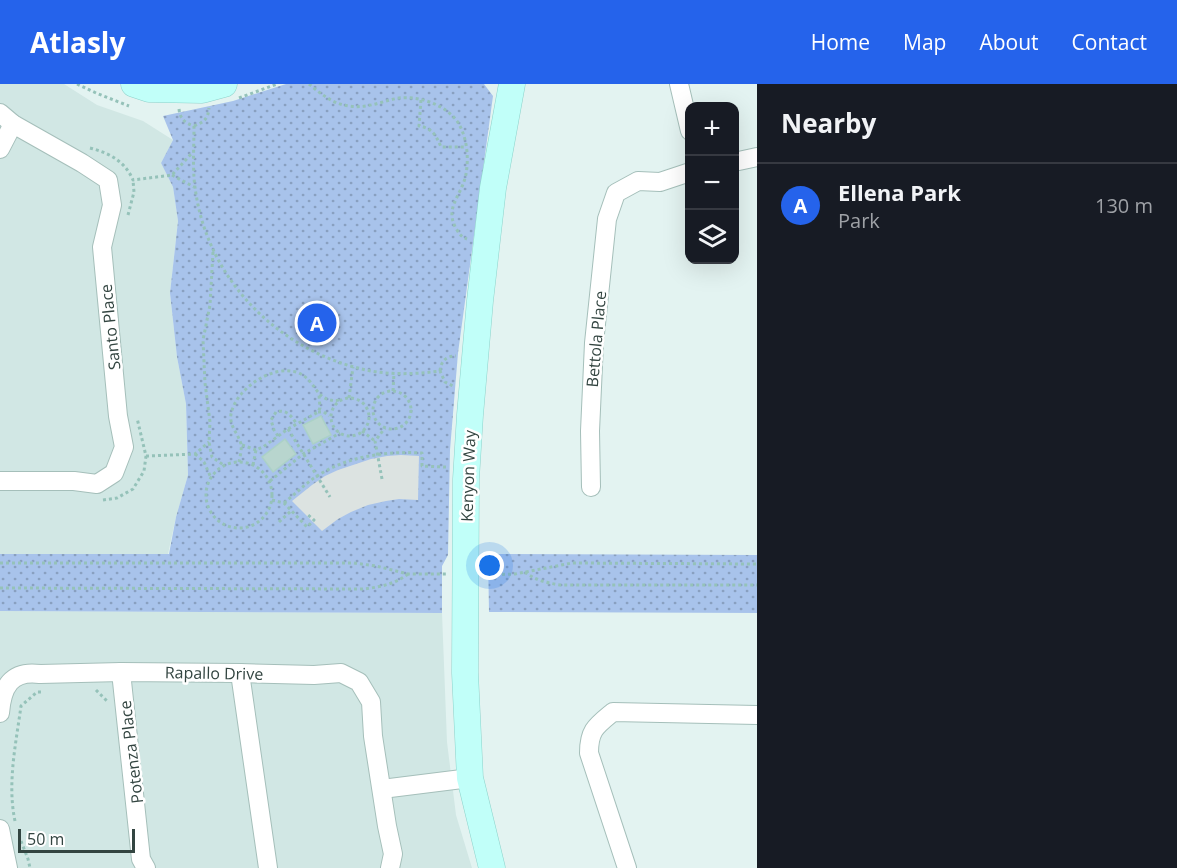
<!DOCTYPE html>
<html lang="en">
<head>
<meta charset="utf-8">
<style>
	body { margin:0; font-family:"Open Sans",sans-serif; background:#242831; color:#f1f3f6 }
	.controls { position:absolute; right:18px; top:18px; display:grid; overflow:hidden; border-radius:12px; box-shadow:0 6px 24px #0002 }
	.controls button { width:54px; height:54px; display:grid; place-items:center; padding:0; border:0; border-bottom:2px solid #363941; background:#171b24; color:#f1f3f6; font:30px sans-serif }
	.scale { position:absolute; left:18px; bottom:15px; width:117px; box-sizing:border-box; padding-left:6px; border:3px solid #334541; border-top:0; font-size:16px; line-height:21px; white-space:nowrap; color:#334541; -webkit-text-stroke:4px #fff; paint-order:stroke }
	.you { position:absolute; left:490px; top:482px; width:21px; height:21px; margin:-15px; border:4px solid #fff; border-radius:50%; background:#1a73e8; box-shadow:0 0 0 9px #1a73e833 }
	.badge { display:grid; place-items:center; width:39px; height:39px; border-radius:50%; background:#2563eb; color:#fff; font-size:20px; font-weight:700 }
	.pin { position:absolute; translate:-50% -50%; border:3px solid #fff; box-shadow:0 2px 6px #0006 }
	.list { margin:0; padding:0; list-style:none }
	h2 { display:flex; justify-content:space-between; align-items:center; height:78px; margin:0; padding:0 24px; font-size:26px }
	h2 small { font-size:20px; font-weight:400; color:#9ea1a6 }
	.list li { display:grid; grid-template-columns:39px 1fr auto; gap:18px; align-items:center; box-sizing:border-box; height:84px; padding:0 24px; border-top:2px solid #363941 }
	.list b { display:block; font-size:22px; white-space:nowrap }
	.list p { margin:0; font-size:20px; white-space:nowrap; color:#9ea1a6 }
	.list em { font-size:20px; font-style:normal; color:#9ea1a6 }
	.icon { flex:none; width:33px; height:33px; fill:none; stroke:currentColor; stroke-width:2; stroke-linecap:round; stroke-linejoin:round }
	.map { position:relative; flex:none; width:757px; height:784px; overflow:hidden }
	header { display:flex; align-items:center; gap:36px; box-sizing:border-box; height:84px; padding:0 30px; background:#2563eb; color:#fff }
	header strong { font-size:28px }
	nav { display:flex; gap:33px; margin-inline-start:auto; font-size:21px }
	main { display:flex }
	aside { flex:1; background:#171b24 }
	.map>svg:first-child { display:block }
	.residential { fill:#d1e7e4 }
	.park { fill:url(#park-dots) }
	.parking { fill:#dce3e1 }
	.building { fill:#b8d5ce; stroke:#abd1c7; stroke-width:1.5 }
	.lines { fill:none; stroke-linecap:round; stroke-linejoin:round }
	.street-casing { stroke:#a5bfba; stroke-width:20 }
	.secondary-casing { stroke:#8dd3cb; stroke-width:27 }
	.path { stroke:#95c2b9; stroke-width:3; stroke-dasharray:3 3; stroke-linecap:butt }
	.street { stroke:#fff; stroke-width:18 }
	.secondary { stroke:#c1fff9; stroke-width:26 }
	.labels { text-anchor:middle; stroke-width:5; stroke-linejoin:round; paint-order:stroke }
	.street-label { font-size:16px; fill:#334541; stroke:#fff }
</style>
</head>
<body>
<header>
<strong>Atlasly</strong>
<nav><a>Home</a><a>Map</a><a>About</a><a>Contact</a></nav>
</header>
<main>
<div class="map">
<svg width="757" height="784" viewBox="0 0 757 784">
	<defs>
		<pattern id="park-dots" width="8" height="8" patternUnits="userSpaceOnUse" patternTransform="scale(1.5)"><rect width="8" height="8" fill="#a8c3eb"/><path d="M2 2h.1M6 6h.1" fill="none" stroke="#89a0c0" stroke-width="1.8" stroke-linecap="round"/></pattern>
	</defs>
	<rect width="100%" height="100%" fill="#e3f3f1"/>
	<!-- residential -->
	<g class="residential">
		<polygon points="0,0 64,0 97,21 143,37 173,56 161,79 173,103 178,137 170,209 177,273 186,320 188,391 176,433 168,470 0,470"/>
		<polygon points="0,527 442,529 447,658 456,731 472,784 0,784"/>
	</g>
	<!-- park -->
	<g class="park">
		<polygon points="286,0 484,0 493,12 458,269 450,366 448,471 442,482 442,529 0,527 0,470 169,470 176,433 188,391 186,320 177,273 170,209 178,137 173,103 161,79 173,56 163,32 233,17"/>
		<polygon points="488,470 757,471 757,529 489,528"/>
	</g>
	<!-- parking -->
	<polygon class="parking" points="401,371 419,372 418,416 399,415 386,417 368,421 351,428 338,435 322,447 292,417 312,401 325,392 338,386 371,375 387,372"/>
	<!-- building -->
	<g class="building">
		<polygon points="321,332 331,351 313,360 303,341"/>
		<polygon points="285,355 296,370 273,388 262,373"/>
	</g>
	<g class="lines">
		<!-- street casing -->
		<g class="street-casing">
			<g id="street">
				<polyline points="679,0 690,47"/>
				<polyline points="0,29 13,40 82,79 108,96 112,121 102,163 118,332 124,363 114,389 97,400 74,397 0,397"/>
				<polyline points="0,65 13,40"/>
				<polyline points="734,78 757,73"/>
				<polyline points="591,403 590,347 594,259 607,135 616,109 638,97 660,98 690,88"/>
				<polyline points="121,588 141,775 146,784"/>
				<polyline points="240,589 268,784"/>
				<path d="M0,629c2,-26 11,-43 40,-39l81,-2 119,1 74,2 27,-2 18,9 12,20 2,34 14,90 6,28 -3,14"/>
				<polyline points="382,705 470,694"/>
				<polyline points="0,745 8,784"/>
				<path d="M627,784l-38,-115c0,-23 7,-27 24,-41l144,3"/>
			</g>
		</g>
		<!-- secondary casing -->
		<g class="secondary-casing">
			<g id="secondary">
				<polyline points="134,0 149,5 202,6 224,0"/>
				<polyline points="492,784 470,694 465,589 466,395 470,331 480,217 493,104 512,0"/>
			</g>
		</g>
		<!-- path -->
		<g class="path">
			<polyline points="77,0 96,9 129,22"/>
			<path d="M309,0c12,10 24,20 40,22 18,3 33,-5 50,-8 20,-2 45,6 58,23 10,15 12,36 9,53 -4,22 -23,34 -9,56 3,5 5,7 10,9"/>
			<polyline points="239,14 277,0"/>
			<path d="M421,16l-2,26c13,2 17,9 22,21h25"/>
			<path d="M179,25c1,10 6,14 15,17 0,23 -2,46 2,68 14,90 87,160 175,177 23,4 46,3 69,0l5,11 8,4"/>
			<path d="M194,42c10,-4 14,-7 15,-18"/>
			<path d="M90,64c19,5 35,13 43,32l39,-5 20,-22"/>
			<polyline points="172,91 194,103"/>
			<polyline points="128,131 134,108 133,96"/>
			<polyline points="213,168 210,221 203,256 205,299 210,338 209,358 212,373 225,382"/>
			<path d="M440,287c1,-10 6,-15 16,-15"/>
			<circle cx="392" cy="326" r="19"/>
			<polyline points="393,307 394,289"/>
			<circle cx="350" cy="333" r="19"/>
			<polyline points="349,314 353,283"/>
			<polyline points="318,328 324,328 329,332"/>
			<polyline points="288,345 330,413"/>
			<polyline points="362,347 375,357"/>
			<path d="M278,352l-4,-6 -3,-10 5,-8c11,-3 15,4 21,12"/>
			<polyline points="242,361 256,366"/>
			<polyline points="195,370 204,378 211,394"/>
			<polyline points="146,372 195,370 209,358"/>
			<path d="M239,378c1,-5 3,-13 2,-18 -3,-11 -12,-18 -10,-30 5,-25 40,-49 65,-42 22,7 18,32 44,28"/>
			<circle cx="239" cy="411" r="33"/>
			<polyline points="253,381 256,366 263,363 288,345 318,328 320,324 319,311"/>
			<polyline points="382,395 375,357 385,344"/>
			<polyline points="270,397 303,370 340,349"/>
			<polyline points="103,416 117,414 133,405 144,387 146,372 137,334"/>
			<polyline points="272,416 284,419 307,443 314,436 308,431"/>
			<path d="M284,419c11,-9 21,-19 33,-27 31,-20 69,-25 105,-23v13l24,1"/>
			<polyline points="279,438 291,427"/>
			<polyline points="0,479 354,479 376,482 408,490 447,490"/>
			<path d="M525,488c10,8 22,11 35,13h197"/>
			<polyline points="484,491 515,490 572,479 757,480"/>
			<path d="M0,504l364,1c16,-2 31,-5 44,-15"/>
			<polyline points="96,606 108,618"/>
			<path d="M15,737c-8,-37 1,-78 6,-115l16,-14h4"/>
			<polyline points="21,757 28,775 30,784"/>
		</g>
		<!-- street -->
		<use href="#street" class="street"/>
		<!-- secondary -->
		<use href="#secondary" class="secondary"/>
	</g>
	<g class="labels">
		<!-- street labels -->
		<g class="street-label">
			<text transform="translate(110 243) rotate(-96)" y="6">Santo Place</text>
			<text transform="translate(596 255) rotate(-85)" y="6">Bettola Place</text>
			<text transform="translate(468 392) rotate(-88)" y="6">Kenyon Way</text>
			<text transform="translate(214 589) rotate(1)" y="6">Rapallo Drive</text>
			<text transform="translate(131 668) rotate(-97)" y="6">Potenza Place</text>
		</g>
	</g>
</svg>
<div class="controls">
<button>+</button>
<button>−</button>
<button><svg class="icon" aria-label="layers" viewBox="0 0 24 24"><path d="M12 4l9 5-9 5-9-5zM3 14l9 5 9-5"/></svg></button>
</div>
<div class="scale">50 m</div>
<div class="you"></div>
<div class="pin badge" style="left:317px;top:239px">A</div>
</div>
<aside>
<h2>Nearby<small></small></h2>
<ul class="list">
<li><span class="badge">A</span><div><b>Ellena Park</b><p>Park</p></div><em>130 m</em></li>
</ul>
</aside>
</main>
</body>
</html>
